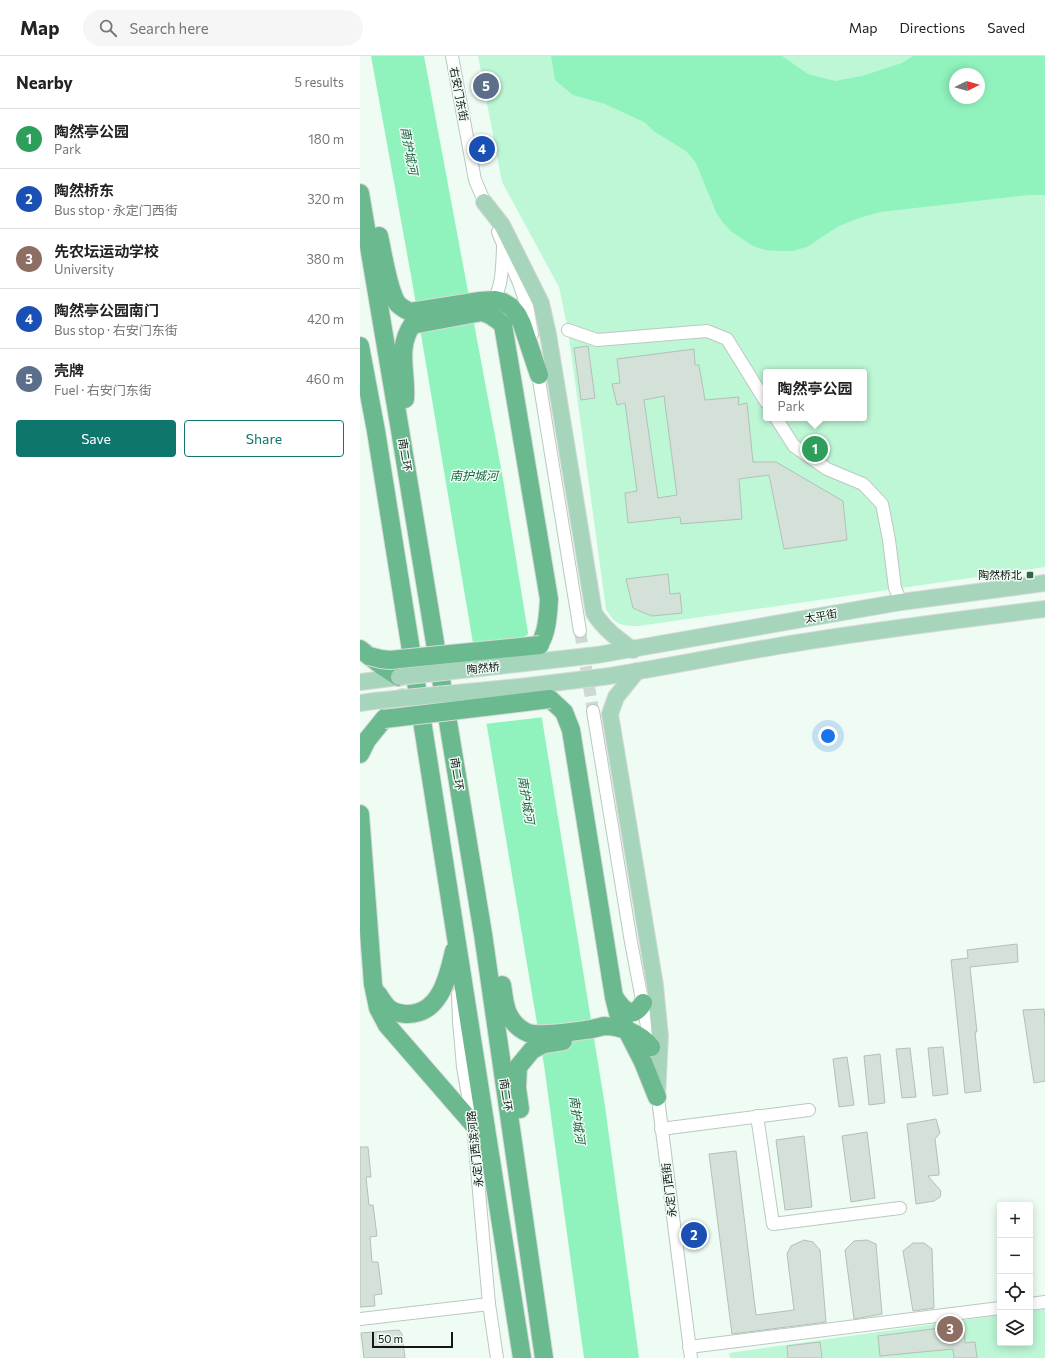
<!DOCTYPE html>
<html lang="en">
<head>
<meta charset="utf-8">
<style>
	body { margin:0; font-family:Commissioner,"Noto Sans SC",sans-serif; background:#f6f6f6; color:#222 }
	.controls { position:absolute; right:12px; bottom:12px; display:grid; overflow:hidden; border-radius:4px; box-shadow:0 2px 10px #0003 }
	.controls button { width:36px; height:36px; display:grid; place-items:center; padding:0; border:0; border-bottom:1px solid #e0e0e0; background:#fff; color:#222; font:20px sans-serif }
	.compass { position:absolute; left:589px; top:12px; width:36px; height:36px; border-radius:50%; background:#fff; box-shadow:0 2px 10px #0003; rotate:85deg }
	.scale { position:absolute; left:12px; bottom:10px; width:81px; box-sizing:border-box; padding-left:4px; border:2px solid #121714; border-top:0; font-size:11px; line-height:14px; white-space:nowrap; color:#121714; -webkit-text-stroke:3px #eefcf4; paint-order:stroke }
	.you { position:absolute; left:468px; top:680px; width:14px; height:14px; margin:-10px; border:3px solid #fff; border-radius:50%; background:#1a73e8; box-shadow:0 0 0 6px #1a73e833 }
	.badge { display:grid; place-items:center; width:26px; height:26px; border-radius:50%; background:#0f766e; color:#fff; font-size:13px; font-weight:700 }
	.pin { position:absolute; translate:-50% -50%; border:2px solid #fff; box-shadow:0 1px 4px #0006 }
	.popup { position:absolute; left:403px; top:313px; width:104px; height:52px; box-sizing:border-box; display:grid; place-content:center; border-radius:4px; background:#fff; filter:drop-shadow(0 1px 3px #0005); font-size:13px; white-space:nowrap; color:#767676 }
	.popup b { font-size:15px; color:#222 }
	.popup::after { content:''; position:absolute; left:50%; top:100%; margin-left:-8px; border:8px solid transparent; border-top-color:#fff }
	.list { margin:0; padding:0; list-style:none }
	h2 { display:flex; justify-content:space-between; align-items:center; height:52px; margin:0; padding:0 16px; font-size:17px }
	h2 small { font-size:13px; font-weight:400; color:#767676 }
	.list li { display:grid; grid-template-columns:26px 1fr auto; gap:12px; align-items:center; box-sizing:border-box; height:60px; padding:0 16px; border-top:1px solid #e0e0e0 }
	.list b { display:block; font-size:15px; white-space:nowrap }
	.list p { margin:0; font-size:13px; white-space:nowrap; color:#767676 }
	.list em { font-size:13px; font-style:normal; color:#767676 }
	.actions { display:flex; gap:8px; padding:12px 16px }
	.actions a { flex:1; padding:9px 0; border:1px solid #0f766e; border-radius:4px; text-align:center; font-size:14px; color:#0f766e }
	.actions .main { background:#0f766e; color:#fff }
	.icon { flex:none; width:22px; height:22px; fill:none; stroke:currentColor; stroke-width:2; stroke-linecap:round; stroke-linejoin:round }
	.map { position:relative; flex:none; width:685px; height:1302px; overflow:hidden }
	header { display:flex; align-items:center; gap:24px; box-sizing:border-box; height:56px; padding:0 20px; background:#fff; border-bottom:1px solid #e0e0e0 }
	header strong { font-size:19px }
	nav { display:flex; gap:22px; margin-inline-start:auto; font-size:14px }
	.search { width:280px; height:36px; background:#f6f6f6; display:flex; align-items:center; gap:10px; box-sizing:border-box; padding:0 14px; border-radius:22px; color:#767676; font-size:15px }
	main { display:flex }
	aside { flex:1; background:#fff }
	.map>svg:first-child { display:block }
	.green { fill:#bdf7d5; fill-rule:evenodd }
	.water { fill:#90f3bd; fill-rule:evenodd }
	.pier { fill:#eefcf4 }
	.building { fill:#d4e1d9; stroke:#b3c0b8; fill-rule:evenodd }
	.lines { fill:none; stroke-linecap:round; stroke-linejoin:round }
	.minor-tunnel { stroke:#cddad2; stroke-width:12; stroke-dasharray:12 6; stroke-linecap:butt }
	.minor-casing { stroke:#bbc8c0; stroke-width:14 }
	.major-casing { stroke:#d9dad9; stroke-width:18 }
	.highway-casing { stroke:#d9dad9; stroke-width:20 }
	.minor { stroke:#fff; stroke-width:12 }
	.major { stroke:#a6d5bc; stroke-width:16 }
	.highway { stroke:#6bb98f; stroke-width:18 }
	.major-bridge-casing { stroke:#d9dad9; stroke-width:18; stroke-linecap:butt }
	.highway-bridge-casing { stroke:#d9dad9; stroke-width:20; stroke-linecap:butt }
	.major-bridge { stroke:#a6d5bc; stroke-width:16 }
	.highway-bridge { stroke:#6bb98f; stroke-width:18 }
	.poi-dot { fill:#31654a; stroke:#eefcf4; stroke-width:1.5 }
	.labels { text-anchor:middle; stroke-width:3; stroke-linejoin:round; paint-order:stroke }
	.street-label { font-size:11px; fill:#121714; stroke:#eefcf4 }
	.poi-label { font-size:11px; fill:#121714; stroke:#eefcf4; text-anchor:end }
	.water-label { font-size:12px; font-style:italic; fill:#196341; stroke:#eefcf4 }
</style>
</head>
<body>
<header>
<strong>Map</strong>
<div class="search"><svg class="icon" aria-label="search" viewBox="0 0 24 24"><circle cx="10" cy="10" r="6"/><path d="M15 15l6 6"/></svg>Search here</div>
<nav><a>Map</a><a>Directions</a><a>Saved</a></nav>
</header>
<main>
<aside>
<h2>Nearby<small>5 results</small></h2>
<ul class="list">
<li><span class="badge" style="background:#2e9e5b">1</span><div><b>陶然亭公园</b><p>Park</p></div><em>180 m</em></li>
<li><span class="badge" style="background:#1a4fb4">2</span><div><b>陶然桥东</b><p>Bus stop · 永定门西街</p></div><em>320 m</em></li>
<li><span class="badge" style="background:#8d6e63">3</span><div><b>先农坛运动学校</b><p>University</p></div><em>380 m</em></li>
<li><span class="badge" style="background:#1a4fb4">4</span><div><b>陶然亭公园南门</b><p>Bus stop · 右安门东街</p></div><em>420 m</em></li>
<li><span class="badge" style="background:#5c6f8a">5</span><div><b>壳牌</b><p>Fuel · 右安门东街</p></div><em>460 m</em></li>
</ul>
<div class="actions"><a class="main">Save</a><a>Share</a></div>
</aside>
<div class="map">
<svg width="685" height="1302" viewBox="0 0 685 1302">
	<rect width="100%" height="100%" fill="#eefcf4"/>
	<!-- green -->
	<g class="green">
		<path d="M118,0h567v511l-406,59c-18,0 -24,-1 -33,-17l-38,-279 -9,-43 -57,-105zM595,18h24v24h-24zM406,316h98v46h-98z"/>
		<polygon points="685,1253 685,1302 370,1302 369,1297 640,1259 640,1287 670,1287 670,1255"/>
	</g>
	<!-- water -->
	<g class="water">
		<polygon points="11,0 64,0 142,417 245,1050 279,1302 224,1302 184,1009 52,225"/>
		<path d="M191,0h231l26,18 27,7 27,-5 40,-13 11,-7h132v139h-17l-148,17 -21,6 -22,9 -30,20 -15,4h-13l-14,-1 -12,-4 -21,-14 -9,-9 -7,-11 -20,-49 -10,-12 -31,-19 -11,-10 -39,-18 -32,-9 -18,-15zM595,18h24v24h-24z"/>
	</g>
	<!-- pier -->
	<polygon class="pier" points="170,577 184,661 125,668 111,588 162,582"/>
	<!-- building -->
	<g class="building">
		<polygon points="131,16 135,41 121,43 117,18"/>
		<polygon points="228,290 235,342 221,344 214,292"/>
		<path d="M334,293l1,16h4l6,35 34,-3 -1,8 9,-2 6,59h23l67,39 4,39 -63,9 -15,-74 -30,4 3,40 -61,5 -1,-7 -52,6 -3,-30 12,-2 -12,-88 -8,2 -5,-21 8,-1 -3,-24zM304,340l13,99 -19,3 -14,-98z"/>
		<polygon points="308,518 310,538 320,537 322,557 292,560 282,556 273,552 266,523"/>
		<polygon points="657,888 658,906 610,911 617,976 615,976 621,1035 605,1037 591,904 608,902 607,894"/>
		<polygon points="684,953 685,964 685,1025 674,1027 663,954"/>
		<polygon points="583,991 588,1038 573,1040 568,992"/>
		<polygon points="550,992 556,1041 542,1042 536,993"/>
		<polygon points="520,998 525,1047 509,1049 504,1000"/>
		<polygon points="487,1001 494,1049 479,1051 473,1003"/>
		<polygon points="576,1063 580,1077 575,1083 579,1115 579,1119 568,1120 581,1135 580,1141 574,1145 556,1148 547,1068"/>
		<polygon points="507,1076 515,1142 491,1146 482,1080"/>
		<polygon points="444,1080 452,1151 425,1154 416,1084"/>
		<polygon points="0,1091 8,1091 11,1121 6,1121 9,1149 13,1149 17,1180 10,1181 12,1206 18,1206 22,1238 14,1239 15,1250 0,1251"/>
		<polygon points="376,1095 396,1259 434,1254 427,1198 431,1190 444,1184 453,1186 460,1194 466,1266 372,1278 349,1098"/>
		<polygon points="507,1184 516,1188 522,1258 494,1263 485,1194 494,1185"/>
		<polygon points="553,1187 564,1187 572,1193 574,1252 553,1255 543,1195"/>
		<polygon points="604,1269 605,1287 615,1286 617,1302 594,1302 593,1293 520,1300 518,1280"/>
		<polygon points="39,1274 42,1278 45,1302 4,1302 1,1277"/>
		<polygon points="460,1286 462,1302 428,1302 427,1290"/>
	</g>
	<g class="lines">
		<!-- minor-tunnel -->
		<polyline class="minor-tunnel" points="220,575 233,655"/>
		<!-- minor casing -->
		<g class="minor-casing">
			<g id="minor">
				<polyline points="92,0 115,124 128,154"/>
				<polyline points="138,176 159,227 167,250 172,278"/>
				<path d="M130,249c13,-15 12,-39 13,-57"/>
				<polyline points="208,274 237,284 347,275 367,283 406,346"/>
				<polyline points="177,312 220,575"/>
				<polyline points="416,362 434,390 467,413 503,428 522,448 529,484 535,532 541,546"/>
				<polyline points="233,655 271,886 291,991"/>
				<polyline points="98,938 99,965 103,1011 113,1068 129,1248 137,1302"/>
				<polyline points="297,1035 331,1302"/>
				<polyline points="397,1060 413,1168 540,1152"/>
				<polyline points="301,1073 449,1054"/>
				<polyline points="670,1248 685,1246"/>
				<polyline points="0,1263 129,1248"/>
				<polyline points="329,1291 640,1252"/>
			</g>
		</g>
		<!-- major casing -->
		<g class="major-casing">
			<g id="major">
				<path d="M124,146l18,23 39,78 7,31 46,279c10,16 24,26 39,37"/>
				<polyline points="237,599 541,546 685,527"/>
				<polyline points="277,615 256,641 250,658 295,929 300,980 297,1041"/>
				<path d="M242,621c59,-9 117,-21 176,-31 89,-15 178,-26 267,-37"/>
				<polyline points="0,626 39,621"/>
				<polyline points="0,647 14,645"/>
			</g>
		</g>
		<!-- highway casing -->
		<g class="highway-casing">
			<g id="highway">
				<polyline points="0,137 39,368 123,878 184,1302"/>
				<path d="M19,180c4,17 9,53 18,67 3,4 9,7 13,9l70,-11 15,-1 8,2 8,5 6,7 5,10 17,51"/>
				<polyline points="0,290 16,375 50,588 162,1302"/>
				<path d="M45,343c2,-27 -9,-50 7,-74l70,-13c8,2 15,7 21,13l46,274c-1,19 -2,46 -21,56"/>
				<polyline points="0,593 22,610 39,621"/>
				<polyline points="177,635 190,643 204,656 211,674 254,941 258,957 283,1006 297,1041"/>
				<polyline points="0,698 7,684 24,663 33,655 43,642"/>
				<polyline points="0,758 13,928 18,952 27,969 113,1068"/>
				<path d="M142,929c2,10 2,23 8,32 4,7 11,13 18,16 15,4 49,-2 64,-4 4,-1 8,-2 12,-3 17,0 37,8 47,21"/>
				<path d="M18,938c8,13 12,19 28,20 34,1 42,-37 48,-63"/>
				<path d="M255,942c8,12 18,22 28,5"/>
				<polyline points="160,1053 157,1032 158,1011 172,994 184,988 203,985"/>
			</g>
		</g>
		<!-- minor -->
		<use href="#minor" class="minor"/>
		<!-- major -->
		<use href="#major" class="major"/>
		<!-- highway -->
		<use href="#highway" class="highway"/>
		<!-- major-bridge casing -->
		<g class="major-bridge-casing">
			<g id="major-bridge">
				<polyline points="39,621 237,599"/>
				<polyline points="14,645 168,630 242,621"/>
			</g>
		</g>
		<!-- highway-bridge casing -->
		<g class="highway-bridge-casing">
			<g id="highway-bridge">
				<polyline points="9,600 21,603 30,604 180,589"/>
				<polyline points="24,663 190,643"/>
			</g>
		</g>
		<!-- major-bridge -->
		<use href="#major-bridge" class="major-bridge"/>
		<!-- highway-bridge -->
		<use href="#highway-bridge" class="highway-bridge"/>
	</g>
	<!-- markers -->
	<rect class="poi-dot" x="666" y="515" width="8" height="8" rx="2"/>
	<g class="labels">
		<!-- street labels -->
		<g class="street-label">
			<text transform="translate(99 38) rotate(79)" y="4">右安门东街</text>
			<text transform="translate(45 399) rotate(81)" y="4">南二环</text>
			<text transform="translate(461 560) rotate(-10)" y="4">太平街</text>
			<text transform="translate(123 612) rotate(-6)" y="4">陶然桥</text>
			<text transform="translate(97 718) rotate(81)" y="4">南二环</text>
			<text transform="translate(146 1039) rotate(82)" y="4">南二环</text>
			<text transform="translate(115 1093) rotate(-96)" y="4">永定门西滨河路</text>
			<text transform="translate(309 1134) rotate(-97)" y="4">永定门西街</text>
		</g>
		<!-- poi labels -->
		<g class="poi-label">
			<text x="662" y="523">陶然桥北</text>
		</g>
		<!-- water labels -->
		<g class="water-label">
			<text transform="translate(49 95) rotate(80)" y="4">南护城河</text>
			<text x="114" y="424">南护城河</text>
			<text transform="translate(166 744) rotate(81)" y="4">南护城河</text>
			<text transform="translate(217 1064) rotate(82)" y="4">南护城河</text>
		</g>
	</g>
</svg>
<div class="controls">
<button>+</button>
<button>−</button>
<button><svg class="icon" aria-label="locate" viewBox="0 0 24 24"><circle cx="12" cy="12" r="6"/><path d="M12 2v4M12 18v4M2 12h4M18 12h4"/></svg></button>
<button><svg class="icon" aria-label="layers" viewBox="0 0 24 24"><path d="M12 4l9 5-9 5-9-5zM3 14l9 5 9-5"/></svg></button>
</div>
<svg class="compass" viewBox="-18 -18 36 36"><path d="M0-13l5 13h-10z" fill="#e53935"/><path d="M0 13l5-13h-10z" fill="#767676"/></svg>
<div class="scale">50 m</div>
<div class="you"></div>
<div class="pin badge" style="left:455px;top:393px;background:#2e9e5b">1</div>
<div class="popup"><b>陶然亭公园</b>Park</div>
<div class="pin badge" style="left:334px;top:1179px;background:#1a4fb4">2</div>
<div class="pin badge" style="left:590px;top:1273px;background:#8d6e63">3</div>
<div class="pin badge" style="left:122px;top:93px;background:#1a4fb4">4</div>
<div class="pin badge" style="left:126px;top:30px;background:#5c6f8a">5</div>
</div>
</main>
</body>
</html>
